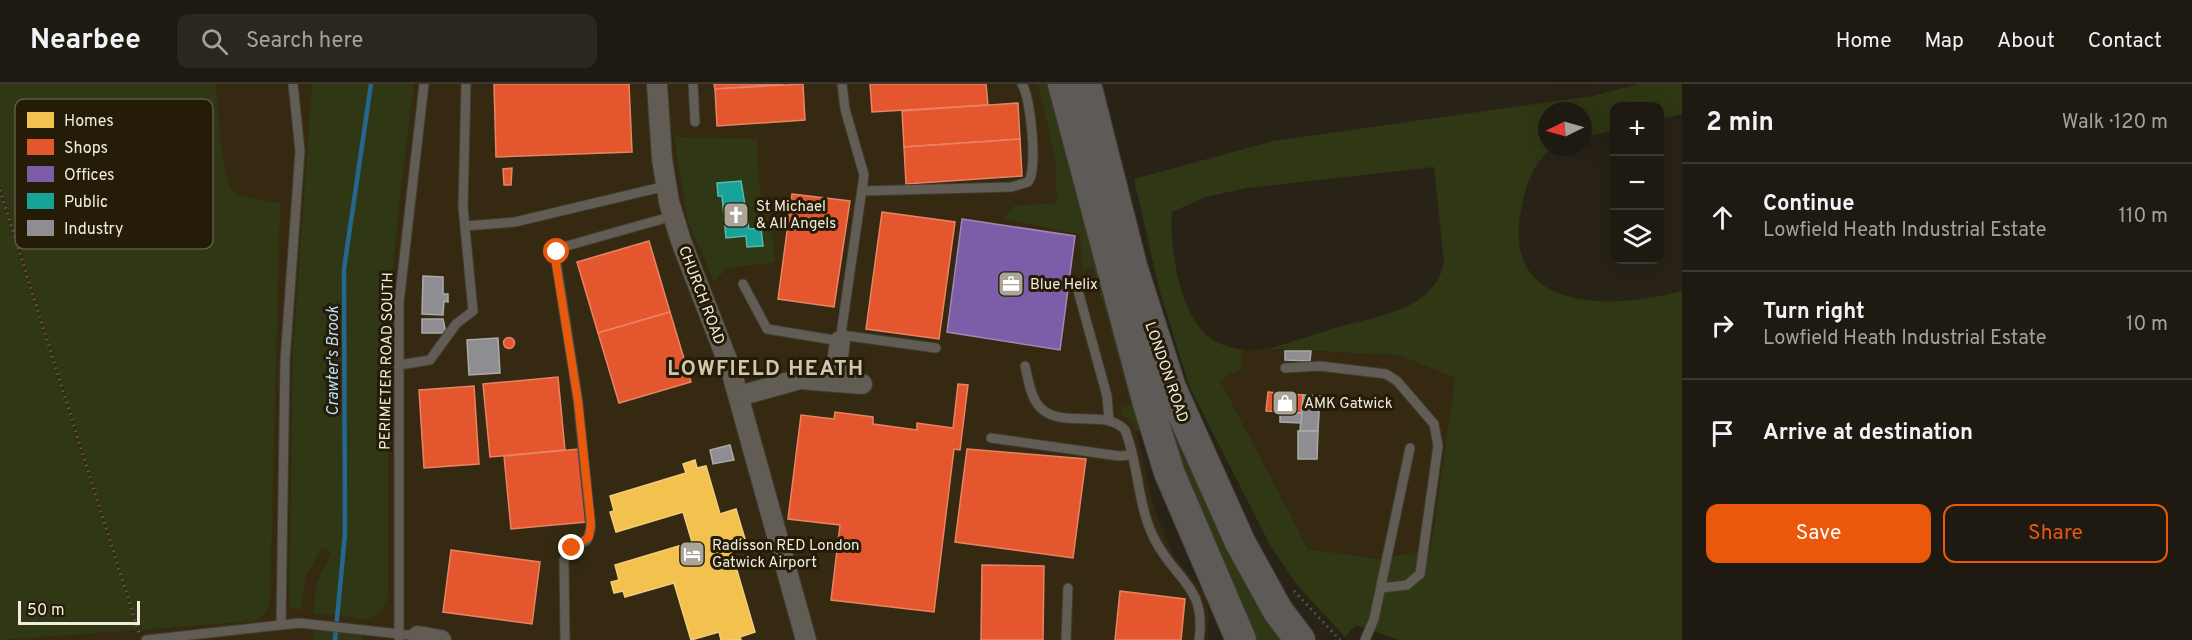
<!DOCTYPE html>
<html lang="en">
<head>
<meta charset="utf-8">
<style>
	body { margin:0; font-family:Overpass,sans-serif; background:#2b271f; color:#f1f3f6 }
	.controls { position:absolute; right:18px; top:18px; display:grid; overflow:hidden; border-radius:12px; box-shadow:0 6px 24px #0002 }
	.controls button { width:54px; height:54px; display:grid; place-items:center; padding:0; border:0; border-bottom:2px solid #3c3831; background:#1e1a11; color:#f1f3f6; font:30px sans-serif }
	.compass { position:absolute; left:1538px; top:18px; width:54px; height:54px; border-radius:50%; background:#1e1a11; box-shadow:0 6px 24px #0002; rotate:265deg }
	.scale { position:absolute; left:18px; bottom:15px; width:122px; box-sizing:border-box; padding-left:6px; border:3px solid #f1ecdf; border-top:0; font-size:16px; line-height:21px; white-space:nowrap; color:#f1ecdf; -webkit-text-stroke:4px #241c07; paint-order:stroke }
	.stop { position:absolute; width:18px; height:18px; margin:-14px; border:4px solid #ea580c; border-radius:50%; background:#fff }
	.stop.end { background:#ea580c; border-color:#fff; box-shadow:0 2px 6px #0008 }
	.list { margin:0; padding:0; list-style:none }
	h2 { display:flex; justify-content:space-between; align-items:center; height:78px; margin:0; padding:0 24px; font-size:26px }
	h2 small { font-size:20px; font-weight:400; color:#a1a19f }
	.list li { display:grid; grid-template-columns:39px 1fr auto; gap:18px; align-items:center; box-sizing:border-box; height:108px; padding:0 24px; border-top:2px solid #3c3831 }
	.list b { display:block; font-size:22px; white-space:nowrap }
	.list p { margin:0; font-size:20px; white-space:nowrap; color:#a1a19f }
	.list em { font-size:20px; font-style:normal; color:#a1a19f }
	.actions { display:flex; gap:12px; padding:18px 24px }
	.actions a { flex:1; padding:14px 0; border:2px solid #ea580c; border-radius:12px; text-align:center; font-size:21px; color:#ea580c }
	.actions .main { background:#ea580c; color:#fff }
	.icon { flex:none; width:33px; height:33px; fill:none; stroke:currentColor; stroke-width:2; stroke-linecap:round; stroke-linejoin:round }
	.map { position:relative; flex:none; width:1682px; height:556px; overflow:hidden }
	header { display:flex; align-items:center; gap:36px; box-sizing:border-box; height:84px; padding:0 30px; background:#1e1a11; border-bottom:2px solid #3c3831 }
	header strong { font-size:28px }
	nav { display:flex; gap:33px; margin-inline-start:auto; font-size:21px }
	.search { width:420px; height:54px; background:#2b271f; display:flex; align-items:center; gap:15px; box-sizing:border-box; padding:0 21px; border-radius:12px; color:#a1a19f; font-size:22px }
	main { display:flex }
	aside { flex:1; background:#1e1a11 }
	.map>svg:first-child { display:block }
	.built { fill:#352a11 }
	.green { fill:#2f3714; fill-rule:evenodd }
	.homes { fill:#f2c14e; stroke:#f2ce7a; stroke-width:1.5 }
	.shops { fill:#e4572e; stroke:#e88463; stroke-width:1.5 }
	.offices { fill:#7b5ea7; stroke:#9e89b8; stroke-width:1.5 }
	.public { fill:#17a398; stroke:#58b9ad; stroke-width:1.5 }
	.industry { fill:#8d8d92; stroke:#abaaa9; stroke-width:1.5 }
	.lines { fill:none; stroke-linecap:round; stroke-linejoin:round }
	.stream { stroke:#27678f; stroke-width:4.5 }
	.lane-casing { stroke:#413d34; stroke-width:11 }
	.street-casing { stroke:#413d34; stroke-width:22 }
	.primary-casing { stroke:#413d34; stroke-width:32 }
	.path { stroke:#5e5951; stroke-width:3; stroke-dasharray:1.5 4.5; stroke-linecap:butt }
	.lane { stroke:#615d54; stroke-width:9 }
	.street { stroke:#615d54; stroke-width:20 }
	.primary { stroke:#5d5a58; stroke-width:30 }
	.route { stroke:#ea580c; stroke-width:8 }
	.labels { text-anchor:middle; stroke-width:6; stroke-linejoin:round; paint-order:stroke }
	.poi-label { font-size:15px; fill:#f1ecdf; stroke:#241c07; text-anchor:start }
	.street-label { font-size:15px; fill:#f1ecdf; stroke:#241c07 }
	.water-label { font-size:16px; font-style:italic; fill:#bbdef8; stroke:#241c07 }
	.district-label { font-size:21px; font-weight:bold; letter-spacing:1.5px; fill:#d2c7ae; stroke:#241c07 }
	.key { fill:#241c07; stroke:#625a48; stroke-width:1.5 }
	.key-label { font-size:16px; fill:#f1ecdf }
</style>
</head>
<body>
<header>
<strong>Nearbee</strong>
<div class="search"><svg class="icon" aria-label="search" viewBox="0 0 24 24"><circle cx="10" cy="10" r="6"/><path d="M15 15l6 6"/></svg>Search here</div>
<nav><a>Home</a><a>Map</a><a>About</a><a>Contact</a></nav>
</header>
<main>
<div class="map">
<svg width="1682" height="556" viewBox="0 0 1682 556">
	<rect width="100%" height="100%" fill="#282217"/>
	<!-- built -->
	<g class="built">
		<polygon points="0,0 403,0 375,219 373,533 382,240 409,0 1047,0 1122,286 1155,426 1173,471 1205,510 1209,531 1208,556 0,556"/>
		<polygon points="1268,265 1398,271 1456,294 1432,465 1378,475 1308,465 1220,296 1241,285 1243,266"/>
	</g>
	<!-- green -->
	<g class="green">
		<path d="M0,0h215c4,21 5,98 20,109 10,6 32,6 45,11l-10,396 -3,11 -10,10 -118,9 -139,-446z"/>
		<path d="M312,0h102c-12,95 -25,189 -26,284l-3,1v5h3v223l-8,16 -13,6 -54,-6 4,-31 14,-29 -9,-6 -17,31 -4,33 -12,-5 4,-256z"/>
		<polygon points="1038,0 1054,0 1148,344 1136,347 1133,337 1122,331 1121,324 1131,321 1093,183 1082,186 1080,150 1004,135 1014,122 1057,119 1055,73"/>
		<path d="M1639,0h43v30l-22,5v-13h-46v24l-31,8v-27h-36v36h7c-22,16 -28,38 -33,63 -20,105 93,99 161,81v349h-283l-43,-15 -11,12 -47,-51 -27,-39 -81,-159 -31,-99 -25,-110 139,-38 319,-45zM1434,83l10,95c-9,49 -69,54 -109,66 -22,7 -44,14 -67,21l130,6 57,23 -24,171 -53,10 -70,-10 -88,-169 21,-11 2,-19c-10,-2 -21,-4 -30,-10 -33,-21 -44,-92 -41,-128l34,-15 41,-9z"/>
		<polygon points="674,53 757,55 757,78 763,128 771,138 775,178 727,184 714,198 688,137"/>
		<polygon points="0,111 137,546 0,556"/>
		<polygon points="1155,296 1291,556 1249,556 1198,428"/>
		<polygon points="315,544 362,549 363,556 312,556"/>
	</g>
	<!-- homes -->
	<polygon class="homes" points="695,376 697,384 706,382 720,430 736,425 745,455 729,459 755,548 740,553 741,556 721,556 719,548 691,556 674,499 625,513 623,507 614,509 611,498 619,496 615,481 692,458 683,428 616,448 610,428 614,427 610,412 686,389 683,380"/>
	<!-- shops -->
	<g class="shops">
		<polygon points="494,0 629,0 632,68 496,73"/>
		<polygon points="714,0 784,0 715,5"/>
		<polygon points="803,0 805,36 717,42 715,5"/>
		<polygon points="870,0 986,0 988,21 872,28"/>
		<polygon points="1018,19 1020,55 904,63 902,27"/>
		<polygon points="1020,55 1022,92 906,100 904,63"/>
		<polygon points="512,84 511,101 504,101 503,85"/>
		<polygon points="792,110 850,117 834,223 778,215"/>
		<polygon points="882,128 955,138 939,255 866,245"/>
		<polygon points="649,157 670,228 598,249 577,178"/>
		<polygon points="670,228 691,298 619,319 598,249"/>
		<circle cx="509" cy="259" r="5.5"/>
		<polygon points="558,293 565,366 490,373 483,300"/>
		<polygon points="958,300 968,301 960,366 954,365 934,528 831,516 840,441 788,435 801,331 834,335 835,328 873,333 873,340 917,346 917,339 953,344"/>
		<polygon points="474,302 479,380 424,384 419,306"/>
		<polygon points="1268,308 1303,311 1302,329 1266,327"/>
		<polygon points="579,365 586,438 511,445 504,372"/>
		<polygon points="967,365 1086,375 1073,474 955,458"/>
		<polygon points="451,466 540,478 532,540 443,528"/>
		<polygon points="982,481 1044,482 1043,556 981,556"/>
		<polygon points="1120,507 1185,515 1181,556 1115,556"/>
	</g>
	<!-- offices -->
	<polygon class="offices" points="962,135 1075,152 1060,266 947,248"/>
	<!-- public -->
	<polygon class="public" points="741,97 749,145 761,144 763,162 747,163 746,152 726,154 722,112 718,112 717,99"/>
	<!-- industry -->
	<g class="industry">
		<polygon points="423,192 443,193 443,210 448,210 448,218 444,217 443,231 422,230"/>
		<polygon points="422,235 443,235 446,249 422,249"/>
		<polygon points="498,254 500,289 469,291 467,256"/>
		<polygon points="1285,267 1311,267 1310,277 1285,276"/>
		<polygon points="1303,311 1320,312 1318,347 1300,347"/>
		<polygon points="1280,328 1302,329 1301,339 1280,338"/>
		<polygon points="1298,347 1318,347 1317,375 1298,375"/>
		<polygon points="730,361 734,376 713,380 710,366"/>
	</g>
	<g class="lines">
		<!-- stream -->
		<polyline class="stream" points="335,556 345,450 344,185 371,0"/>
		<!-- lane casing -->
		<g class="lane-casing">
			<g id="lane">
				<polyline points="693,0 695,38"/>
				<path d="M862,107l149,-4 17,-5c10,-11 3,-84 -6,-98"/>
				<polyline points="465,142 515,138 666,102"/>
				<polyline points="743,200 767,245 840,257 864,91 845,25 842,0"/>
				<polyline points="1077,203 1107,312 1109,337"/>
				<polyline points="841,251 936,264"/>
				<polyline points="399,281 430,276 456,240 473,227 463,123 466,0"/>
				<path d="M1025,282c3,12 5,29 13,39 20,26 66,2 87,25 14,35 12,74 29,108 20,42 53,47 45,102"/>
				<polyline points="1285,284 1320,282 1386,290 1397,297 1434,340 1438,362 1420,490 1407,501 1381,504"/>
				<polyline points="991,354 1119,372 1132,371"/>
				<polyline points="281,540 285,277 300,67 293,0"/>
				<polyline points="146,556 299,539 418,552"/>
				<polyline points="399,556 399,219 424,0"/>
				<polyline points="565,556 564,476 570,466 587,456 591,444 578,317 555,171 563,163 673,132"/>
				<polyline points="1066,556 1068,504"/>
				<polyline points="1365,556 1374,535 1410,364"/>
			</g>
		</g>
		<!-- street casing -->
		<g class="street-casing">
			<g id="street">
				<polyline points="657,0 662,75 669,118 681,157 731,286 806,556"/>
				<polyline points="835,296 840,257"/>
				<polyline points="739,312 800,295 862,300"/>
				<polyline points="418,552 441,556"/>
			</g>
		</g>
		<!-- primary casing -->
		<g class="primary-casing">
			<g id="primary">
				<polyline points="1063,0 1147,316 1169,388 1241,556"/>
				<polyline points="1086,0 1132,182 1171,304 1240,458 1278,527 1300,556"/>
			</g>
		</g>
		<!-- path -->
		<g class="path">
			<polyline points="0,106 139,549"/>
			<polyline points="1294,507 1340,556"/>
		</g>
		<!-- lane -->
		<use href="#lane" class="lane"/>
		<!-- street -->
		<use href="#street" class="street"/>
		<!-- primary -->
		<use href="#primary" class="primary"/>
	</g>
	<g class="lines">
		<!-- route -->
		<polyline class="route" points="557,168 555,174 578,317 591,439 589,453 572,464"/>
	</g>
	<!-- icons -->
	<defs>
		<g id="church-square" transform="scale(1.35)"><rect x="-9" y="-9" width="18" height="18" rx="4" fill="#aba599" stroke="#241c07"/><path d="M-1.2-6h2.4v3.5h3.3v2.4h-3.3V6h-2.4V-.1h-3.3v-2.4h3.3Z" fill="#fff"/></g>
		<g id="office-square" transform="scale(1.35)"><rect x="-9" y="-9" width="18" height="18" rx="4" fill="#aba599" stroke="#241c07"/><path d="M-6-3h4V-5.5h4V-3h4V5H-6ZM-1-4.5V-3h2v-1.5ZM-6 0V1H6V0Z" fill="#fff"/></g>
		<g id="shop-square" transform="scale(1.35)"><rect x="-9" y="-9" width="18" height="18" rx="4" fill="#aba599" stroke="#241c07"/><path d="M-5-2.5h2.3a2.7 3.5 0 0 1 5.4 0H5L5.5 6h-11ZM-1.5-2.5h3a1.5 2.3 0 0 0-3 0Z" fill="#fff"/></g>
		<g id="hotel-square" transform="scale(1.35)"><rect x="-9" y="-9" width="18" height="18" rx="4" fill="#aba599" stroke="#241c07"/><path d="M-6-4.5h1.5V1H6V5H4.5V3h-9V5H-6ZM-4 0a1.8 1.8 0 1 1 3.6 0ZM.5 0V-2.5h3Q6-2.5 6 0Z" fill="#fff"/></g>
	</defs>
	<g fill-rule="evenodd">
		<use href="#church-square" x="736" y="131"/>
		<use href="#office-square" x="1011" y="200"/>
		<use href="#shop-square" x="1285" y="319"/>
		<use href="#hotel-square" x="692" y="470"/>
	</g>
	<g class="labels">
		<!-- poi labels -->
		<g class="poi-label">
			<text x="756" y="127">St Michael<tspan x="756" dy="17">&amp; All Angels</tspan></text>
			<text x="1030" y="205">Blue Helix</text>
			<text x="1304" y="324">AMK Gatwick</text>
			<text x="712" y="466">Radisson RED London<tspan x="712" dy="17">Gatwick Airport</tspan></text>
		</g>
		<!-- street labels -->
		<g class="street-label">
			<text transform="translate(702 211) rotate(69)" y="5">CHURCH ROAD</text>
			<text transform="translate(386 277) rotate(-89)" y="5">PERIMETER ROAD SOUTH</text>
			<text transform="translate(1167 288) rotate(71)" y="5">LONDON ROAD</text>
		</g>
		<!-- water labels -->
		<g class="water-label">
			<text transform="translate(332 277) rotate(-90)" y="6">Crawter's Brook</text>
		</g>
		<!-- district labels -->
		<g class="district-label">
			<text x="766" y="291">LOWFIELD HEATH</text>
		</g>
	</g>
	<!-- legend -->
	<rect x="15" y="15" width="198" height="150" rx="9" class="key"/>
	<rect x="27" y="28" width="27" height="16" fill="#f2c14e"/>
	<rect x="27" y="55" width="27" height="16" fill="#e4572e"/>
	<rect x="27" y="82" width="27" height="16" fill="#7b5ea7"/>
	<rect x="27" y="109" width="27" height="16" fill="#17a398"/>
	<rect x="27" y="136" width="27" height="16" fill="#8d8d92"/>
	<g class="key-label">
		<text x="64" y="42">Homes</text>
		<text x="64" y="69">Shops</text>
		<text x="64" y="96">Offices</text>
		<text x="64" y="123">Public</text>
		<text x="64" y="150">Industry</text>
	</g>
</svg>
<div class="controls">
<button>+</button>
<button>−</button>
<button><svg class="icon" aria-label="layers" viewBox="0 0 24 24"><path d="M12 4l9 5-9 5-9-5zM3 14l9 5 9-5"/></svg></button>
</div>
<svg class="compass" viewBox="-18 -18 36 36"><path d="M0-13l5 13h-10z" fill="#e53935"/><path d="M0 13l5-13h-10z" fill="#a1a19f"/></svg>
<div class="scale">50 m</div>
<div class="stop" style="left:557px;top:168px"></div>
<div class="stop end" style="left:572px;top:464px"></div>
</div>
<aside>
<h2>2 min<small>Walk · 120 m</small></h2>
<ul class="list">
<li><svg class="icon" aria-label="ahead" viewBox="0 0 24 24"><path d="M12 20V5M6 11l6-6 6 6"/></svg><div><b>Continue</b><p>Lowfield Heath Industrial Estate</p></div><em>110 m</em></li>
<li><svg class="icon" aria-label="right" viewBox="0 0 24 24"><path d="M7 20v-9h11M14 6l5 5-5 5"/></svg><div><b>Turn right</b><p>Lowfield Heath Industrial Estate</p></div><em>10 m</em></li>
<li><svg class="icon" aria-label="arrive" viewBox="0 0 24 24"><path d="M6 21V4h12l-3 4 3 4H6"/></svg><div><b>Arrive at destination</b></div></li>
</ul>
<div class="actions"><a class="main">Save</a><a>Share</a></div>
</aside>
</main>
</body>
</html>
